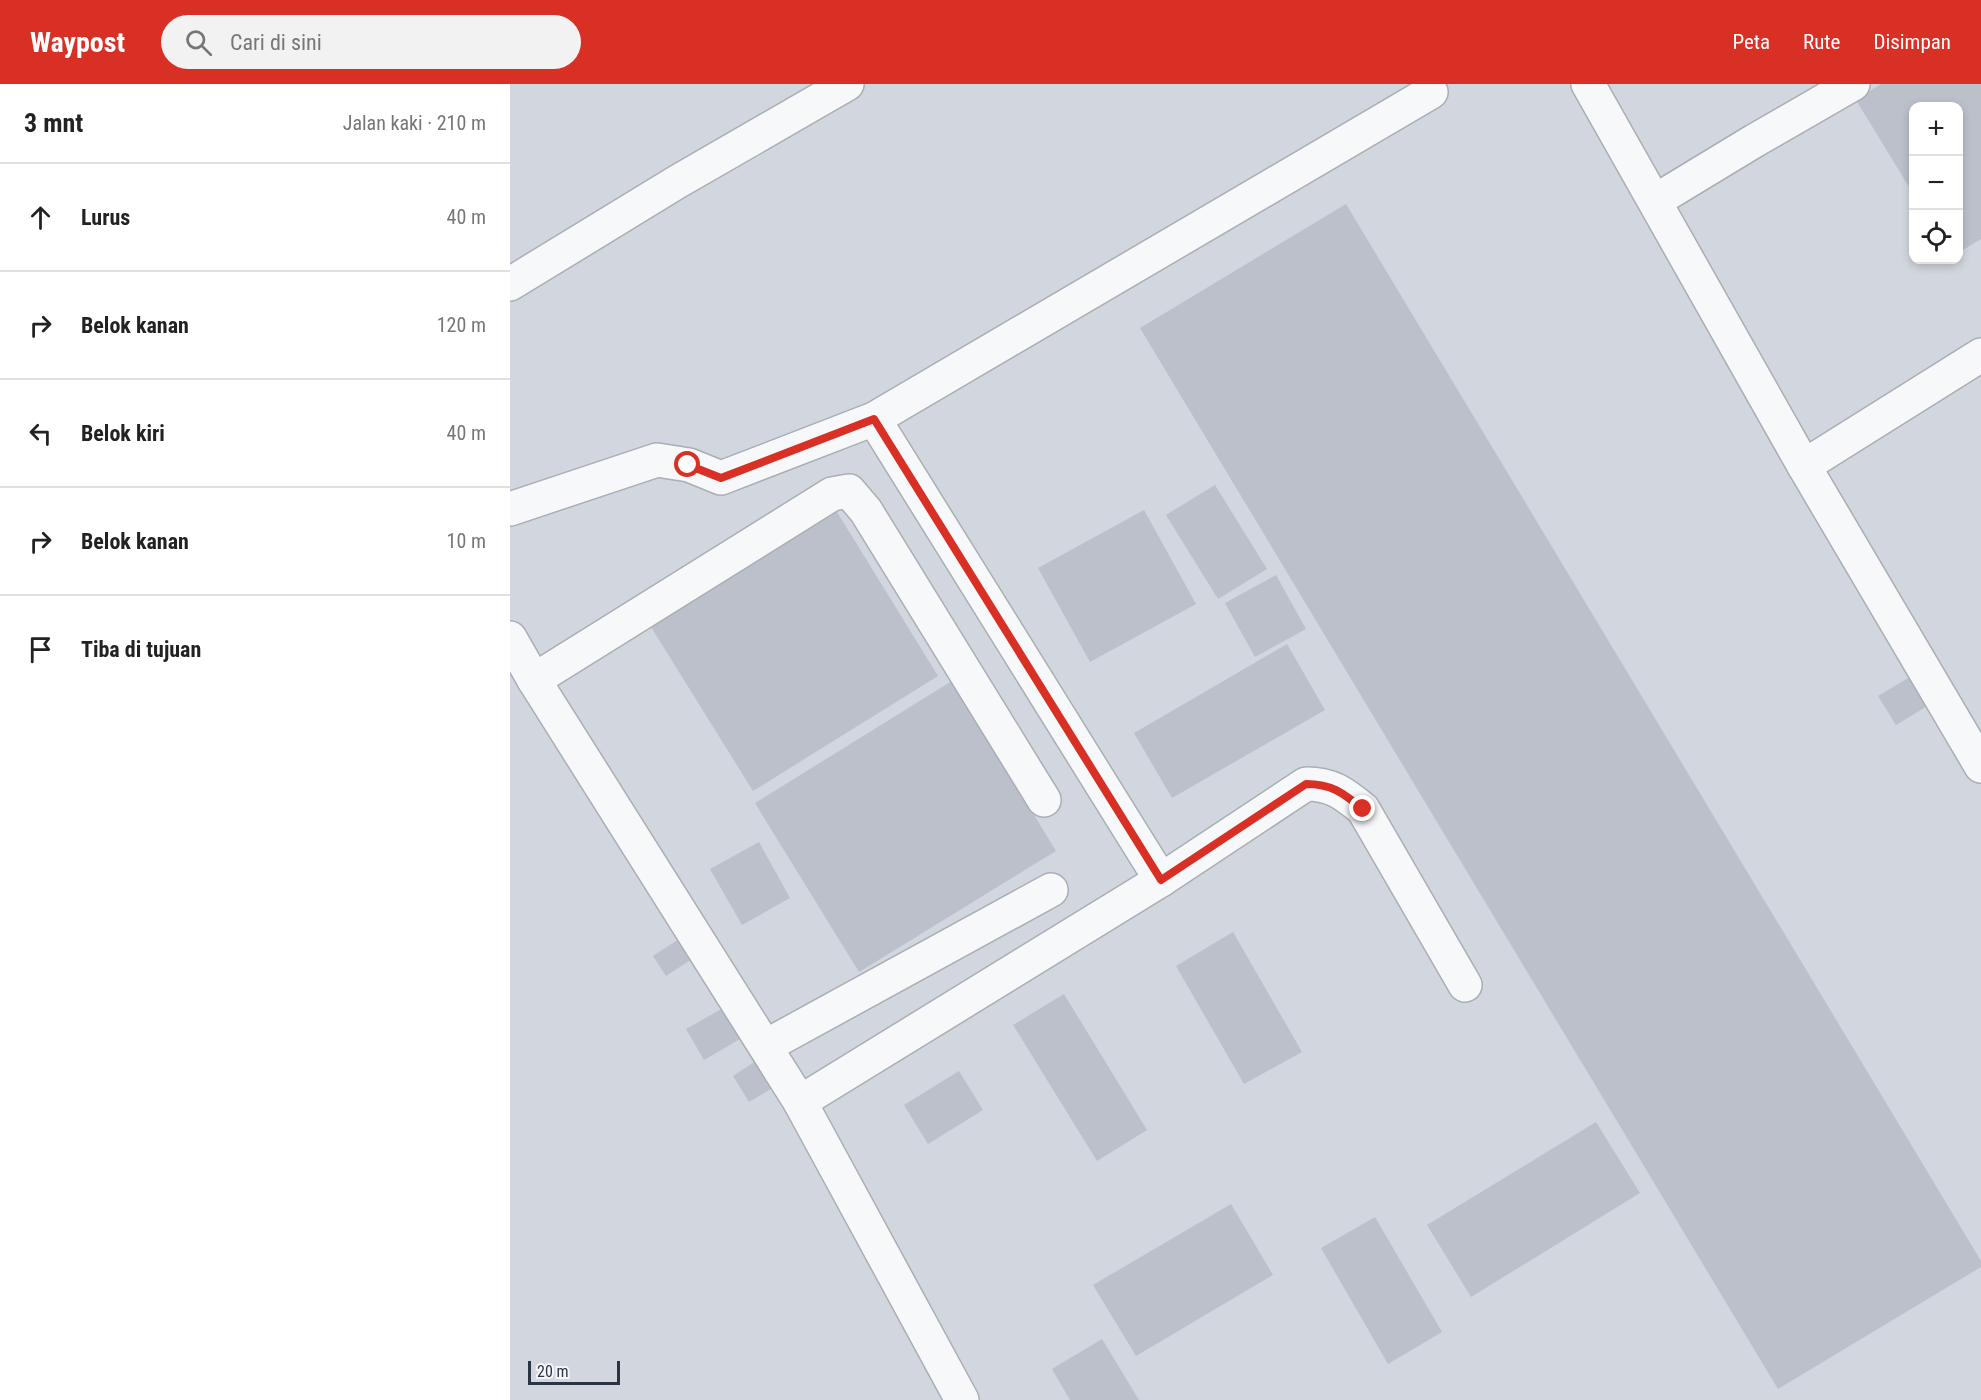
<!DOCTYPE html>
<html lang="id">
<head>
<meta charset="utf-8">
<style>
	body { margin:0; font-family:"Roboto Condensed",sans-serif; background:#f2f2f2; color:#222 }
	.controls { position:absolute; right:18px; top:18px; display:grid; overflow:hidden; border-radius:12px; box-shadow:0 3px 9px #0003 }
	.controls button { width:54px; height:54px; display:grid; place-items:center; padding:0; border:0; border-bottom:2px solid #e0e0e0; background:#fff; color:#222; font:30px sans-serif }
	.scale { position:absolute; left:18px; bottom:15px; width:92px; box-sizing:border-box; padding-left:6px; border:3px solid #2b3445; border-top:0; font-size:16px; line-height:21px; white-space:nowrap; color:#2b3445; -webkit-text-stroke:4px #f4f6f9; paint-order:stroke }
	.stop { position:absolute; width:18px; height:18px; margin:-14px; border:4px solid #d93025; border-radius:50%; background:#fff }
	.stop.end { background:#d93025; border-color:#fff; box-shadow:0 2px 6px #0008 }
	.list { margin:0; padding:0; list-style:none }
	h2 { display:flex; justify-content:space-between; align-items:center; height:78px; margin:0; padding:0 24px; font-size:26px }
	h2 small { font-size:20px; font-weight:400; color:#767676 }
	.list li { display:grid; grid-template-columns:39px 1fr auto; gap:18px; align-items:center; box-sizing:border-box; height:108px; padding:0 24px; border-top:2px solid #e0e0e0 }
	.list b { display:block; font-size:22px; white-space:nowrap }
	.list em { font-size:20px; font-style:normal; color:#767676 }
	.icon { flex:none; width:33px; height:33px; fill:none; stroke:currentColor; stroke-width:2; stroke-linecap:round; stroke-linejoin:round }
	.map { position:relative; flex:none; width:1471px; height:1316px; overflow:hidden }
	header { display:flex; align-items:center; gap:36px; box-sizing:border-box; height:84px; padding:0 30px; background:#d93025; color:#fff }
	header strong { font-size:28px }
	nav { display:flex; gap:33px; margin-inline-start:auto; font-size:21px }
	.search { width:420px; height:54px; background:#f2f2f2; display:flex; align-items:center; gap:15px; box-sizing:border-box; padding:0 21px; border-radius:33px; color:#767676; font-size:22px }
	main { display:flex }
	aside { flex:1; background:#fff }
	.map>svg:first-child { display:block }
	.built { fill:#d2d6de; fill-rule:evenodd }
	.building { fill:#bbc0ca }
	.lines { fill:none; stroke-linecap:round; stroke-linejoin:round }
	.minor-casing { stroke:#a9aeb7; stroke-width:36 }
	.minor { stroke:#f7f8fa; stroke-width:33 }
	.route { stroke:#d93025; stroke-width:8 }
</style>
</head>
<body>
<header>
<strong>Waypost</strong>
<div class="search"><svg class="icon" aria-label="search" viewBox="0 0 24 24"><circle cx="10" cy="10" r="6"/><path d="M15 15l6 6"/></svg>Cari di sini</div>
<nav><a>Peta</a><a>Rute</a><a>Disimpan</a></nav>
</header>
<main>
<aside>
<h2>3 mnt<small>Jalan kaki · 210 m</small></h2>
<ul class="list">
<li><svg class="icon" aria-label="ahead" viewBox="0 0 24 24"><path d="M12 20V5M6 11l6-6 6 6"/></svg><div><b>Lurus</b></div><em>40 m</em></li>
<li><svg class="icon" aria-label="right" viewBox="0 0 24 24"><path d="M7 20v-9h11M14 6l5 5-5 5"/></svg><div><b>Belok kanan</b></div><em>120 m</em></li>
<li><svg class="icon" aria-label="left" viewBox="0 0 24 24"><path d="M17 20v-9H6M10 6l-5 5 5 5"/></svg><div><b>Belok kiri</b></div><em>40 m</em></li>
<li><svg class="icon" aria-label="right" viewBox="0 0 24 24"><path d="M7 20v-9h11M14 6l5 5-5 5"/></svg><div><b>Belok kanan</b></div><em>10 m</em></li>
<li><svg class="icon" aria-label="arrive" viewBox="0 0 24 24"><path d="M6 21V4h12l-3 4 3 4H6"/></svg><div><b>Tiba di tujuan</b></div></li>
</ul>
</aside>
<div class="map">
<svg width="1471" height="1316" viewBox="0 0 1471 1316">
	<rect width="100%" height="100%" fill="#e4e7ec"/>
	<!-- built -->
	<path class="built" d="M0,0h1471v1316h-1471zM1404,22h44v154h-44z"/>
	<!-- building -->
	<g class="building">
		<polygon points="1371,0 1471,0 1471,155 1448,169 1448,22 1404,22 1404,111 1346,16"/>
		<polygon points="836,120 1471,1177 1471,1183 1268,1305 630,244"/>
		<polygon points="705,401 757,485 708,515 656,431"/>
		<polygon points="634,426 686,520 580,578 528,484"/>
		<polygon points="327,428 428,592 243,707 141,543"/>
		<polygon points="766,491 796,545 745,573 715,519"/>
		<polygon points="777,560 815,626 662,714 624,649"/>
		<polygon points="1405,590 1422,619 1386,641 1368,612"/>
		<polygon points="442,597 546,767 349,888 245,719"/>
		<polygon points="249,758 280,814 232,841 200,785"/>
		<polygon points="723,848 792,968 734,1000 666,882"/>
		<polygon points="169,855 182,875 156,892 143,872"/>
		<polygon points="554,910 637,1046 587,1077 503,941"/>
		<polygon points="224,918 242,948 194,976 176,945"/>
		<polygon points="252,973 269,1000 239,1018 223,992"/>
		<polygon points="449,987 473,1026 418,1060 394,1021"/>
		<polygon points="1086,1038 1130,1109 961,1213 917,1141"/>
		<polygon points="721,1120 763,1191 626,1272 583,1201"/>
		<polygon points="865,1133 932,1248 878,1280 811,1164"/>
		<polygon points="592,1255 629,1316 560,1316 542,1285"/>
	</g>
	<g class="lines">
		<!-- minor casing -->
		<g class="minor-casing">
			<g id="minor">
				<polyline points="1078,0 1294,382 1471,682"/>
				<polyline points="1145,117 1244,57 1343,0"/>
				<polyline points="0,200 167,98 337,0"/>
				<polyline points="364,335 651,796"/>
				<polyline points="1294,382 1471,271"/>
				<polyline points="0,425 147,376 179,381 211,394 364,335 921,8"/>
				<polyline points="0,554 24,596 290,1018 452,1316"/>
				<polyline points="24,596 322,410 339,407 356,427 534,716"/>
				<polyline points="256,962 541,806"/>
				<path d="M290,1018l361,-222 145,-96c26,0 37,9 57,25l102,176"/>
			</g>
		</g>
		<!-- minor -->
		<use href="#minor" class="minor"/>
	</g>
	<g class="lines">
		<!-- route -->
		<path class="route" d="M178,381l33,13 153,-59 287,461 145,-96c26,0 37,9 57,25"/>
	</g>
</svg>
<div class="controls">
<button>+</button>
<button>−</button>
<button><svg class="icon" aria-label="locate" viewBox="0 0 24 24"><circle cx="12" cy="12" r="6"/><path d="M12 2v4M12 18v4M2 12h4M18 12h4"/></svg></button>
</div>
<div class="scale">20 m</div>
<div class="stop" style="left:178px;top:381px"></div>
<div class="stop end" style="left:853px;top:725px"></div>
</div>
</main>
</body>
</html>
